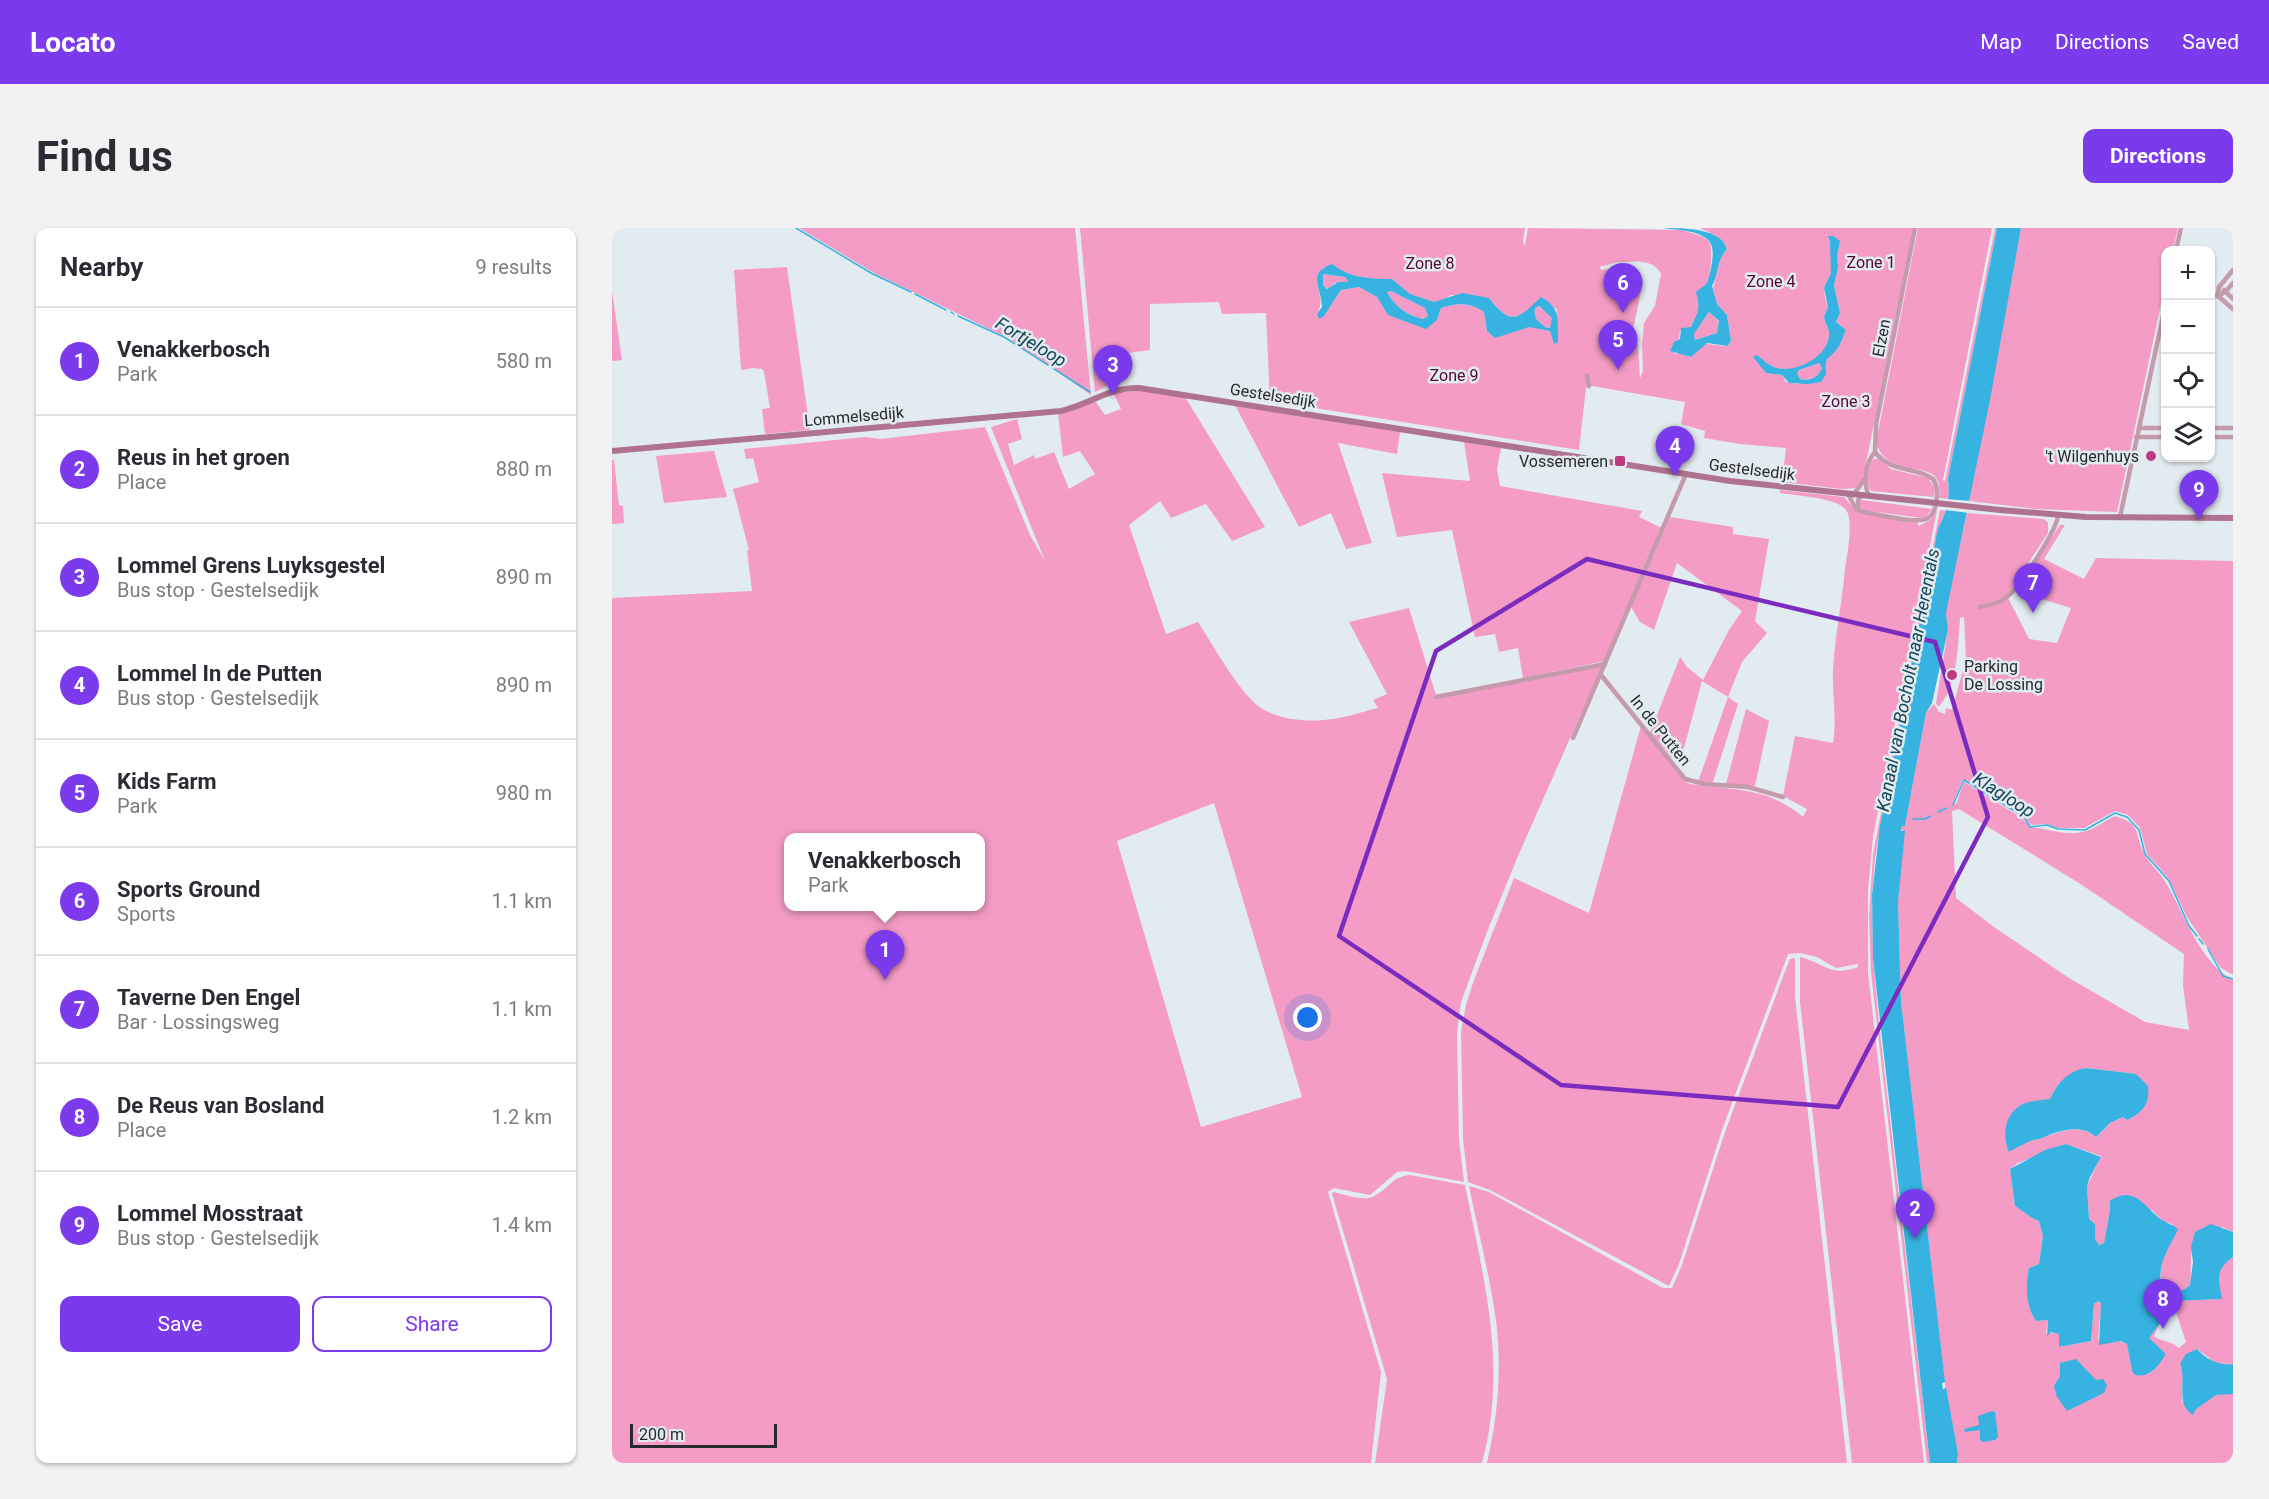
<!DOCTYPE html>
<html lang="en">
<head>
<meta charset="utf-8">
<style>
	body { margin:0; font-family:Roboto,sans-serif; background:#f2f2f3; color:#2b2b33 }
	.controls { position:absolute; right:18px; top:18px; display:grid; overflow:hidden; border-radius:12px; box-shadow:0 2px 4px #0004 }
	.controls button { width:54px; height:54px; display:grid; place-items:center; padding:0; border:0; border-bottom:2px solid #e1e1e2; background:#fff; color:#2b2b33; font:30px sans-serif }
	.scale { position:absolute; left:18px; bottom:15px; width:147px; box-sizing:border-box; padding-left:6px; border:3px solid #272a2c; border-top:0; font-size:16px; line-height:21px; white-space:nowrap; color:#272a2c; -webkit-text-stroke:4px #e2ebef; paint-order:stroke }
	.you { position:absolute; left:696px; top:790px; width:21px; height:21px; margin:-15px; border:4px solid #fff; border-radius:50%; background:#1a73e8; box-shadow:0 0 0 9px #1a73e833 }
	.badge { display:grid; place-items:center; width:39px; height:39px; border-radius:50%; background:#7c3aed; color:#fff; font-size:20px; font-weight:700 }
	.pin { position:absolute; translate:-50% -50px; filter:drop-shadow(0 2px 3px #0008) }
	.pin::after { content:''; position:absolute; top:32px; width:21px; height:18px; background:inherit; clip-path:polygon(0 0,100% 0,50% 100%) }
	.popup { position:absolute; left:172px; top:605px; width:201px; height:78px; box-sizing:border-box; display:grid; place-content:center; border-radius:12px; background:#fff; filter:drop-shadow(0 2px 4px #0005); font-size:20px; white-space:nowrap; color:#7c7c81 }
	.popup b { font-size:22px; color:#2b2b33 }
	.popup::after { content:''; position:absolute; left:50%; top:100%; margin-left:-12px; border:12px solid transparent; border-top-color:#fff }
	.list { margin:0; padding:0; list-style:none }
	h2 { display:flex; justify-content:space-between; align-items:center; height:78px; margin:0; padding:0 24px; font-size:26px }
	h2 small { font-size:20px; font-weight:400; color:#7c7c81 }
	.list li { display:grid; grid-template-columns:39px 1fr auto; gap:18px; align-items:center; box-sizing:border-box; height:108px; padding:0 24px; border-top:2px solid #e1e1e2 }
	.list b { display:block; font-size:22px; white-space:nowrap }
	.list p { margin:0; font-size:20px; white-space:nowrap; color:#7c7c81 }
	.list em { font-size:20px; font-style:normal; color:#7c7c81 }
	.actions { display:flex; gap:12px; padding:18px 24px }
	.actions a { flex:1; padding:14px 0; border:2px solid #7c3aed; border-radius:12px; text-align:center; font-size:21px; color:#7c3aed }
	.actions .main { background:#7c3aed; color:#fff }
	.icon { flex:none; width:33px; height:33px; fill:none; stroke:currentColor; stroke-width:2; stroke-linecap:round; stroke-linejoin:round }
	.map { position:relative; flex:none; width:1621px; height:1235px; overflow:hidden; border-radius:12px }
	header { display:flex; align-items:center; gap:36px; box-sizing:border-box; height:84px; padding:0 30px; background:#7c3aed; color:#fff }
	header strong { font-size:28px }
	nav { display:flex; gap:33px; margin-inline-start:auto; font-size:21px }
	.intro { display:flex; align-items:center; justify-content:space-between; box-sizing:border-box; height:144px; padding:0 36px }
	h1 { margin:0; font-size:42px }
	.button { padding:15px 27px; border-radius:12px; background:#7c3aed; color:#fff; font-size:21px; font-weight:700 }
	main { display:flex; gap:36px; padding:0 36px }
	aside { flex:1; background:#fff; border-radius:12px; box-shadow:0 2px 4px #0004 }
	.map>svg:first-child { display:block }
	.green { fill:#f49cc5; fill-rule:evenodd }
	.water { fill:#36b3e1; fill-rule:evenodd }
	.pier { fill:#e2ebef }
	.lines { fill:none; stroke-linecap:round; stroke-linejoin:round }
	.stream { stroke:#36b3e1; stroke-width:1.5 }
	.street { stroke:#c49aac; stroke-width:4.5 }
	.secondary { stroke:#b0738f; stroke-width:6 }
	.secondary-bridge { stroke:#b0738f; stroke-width:6 }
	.marked { fill:none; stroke:#7b2cbf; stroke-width:4.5; stroke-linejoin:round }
	.poi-dot { fill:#bd3a81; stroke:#e2ebef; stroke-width:2 }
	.labels { text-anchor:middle; stroke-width:5; stroke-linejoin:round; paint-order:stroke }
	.park-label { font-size:16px; fill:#590437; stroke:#e2ebef }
	.street-label { font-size:16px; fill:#272a2c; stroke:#e2ebef }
	.poi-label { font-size:16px; fill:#272a2c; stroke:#e2ebef; text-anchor:end }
	.water-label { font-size:18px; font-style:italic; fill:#134659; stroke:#e2ebef }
</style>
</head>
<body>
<header>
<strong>Locato</strong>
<nav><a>Map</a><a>Directions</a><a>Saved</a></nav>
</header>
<div class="intro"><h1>Find us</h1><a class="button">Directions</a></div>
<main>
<aside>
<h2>Nearby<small>9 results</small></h2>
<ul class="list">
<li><span class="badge">1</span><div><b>Venakkerbosch</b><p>Park</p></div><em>580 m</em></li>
<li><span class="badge">2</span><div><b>Reus in het groen</b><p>Place</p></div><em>880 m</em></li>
<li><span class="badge">3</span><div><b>Lommel Grens Luyksgestel</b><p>Bus stop · Gestelsedijk</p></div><em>890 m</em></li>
<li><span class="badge">4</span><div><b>Lommel In de Putten</b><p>Bus stop · Gestelsedijk</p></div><em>890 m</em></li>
<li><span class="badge">5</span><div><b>Kids Farm</b><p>Park</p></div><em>980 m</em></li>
<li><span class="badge">6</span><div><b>Sports Ground</b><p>Sports</p></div><em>1.1 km</em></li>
<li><span class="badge">7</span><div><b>Taverne Den Engel</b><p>Bar · Lossingsweg</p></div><em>1.1 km</em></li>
<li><span class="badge">8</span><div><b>De Reus van Bosland</b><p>Place</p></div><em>1.2 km</em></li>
<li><span class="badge">9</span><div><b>Lommel Mosstraat</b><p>Bus stop · Gestelsedijk</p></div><em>1.4 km</em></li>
</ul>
<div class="actions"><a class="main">Save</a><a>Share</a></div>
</aside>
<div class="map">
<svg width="1621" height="1235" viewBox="0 0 1621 1235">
	<rect width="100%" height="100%" fill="#e2ebef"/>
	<!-- green -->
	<g class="green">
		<polygon points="187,0 463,0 479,167 396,110 262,45"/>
		<path d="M468,0h445l-2,13 2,5 3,-18 154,2c8,3 22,5 27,12 5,6 1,37 -3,43 -4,5 -7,5 -9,11 6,12 -1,20 -6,31l-8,1 -3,3 -1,8 -3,2 -1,13 6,-1 9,4 15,-13 23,2 3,-6 -4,-25 -10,-11 -4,-15 8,-32 6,-7c-2,-12 -17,-17 -27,-22h213l-50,250 -6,10 -16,1 -59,-7 4,-34 -46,-4 -36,-6 1,-7 -24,-7 4,-22 -93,-16 -6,1 -7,63 -309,-49 -4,-88 -44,1 -3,-12 -69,2v46l-29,4 4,26 -12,3 -18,9zM1216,9l11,12 -3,7 2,12 -4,17 6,28 -4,9 10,8 -9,19 -8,6 -3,8v11l-29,10 -11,-2 -4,-7 -16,-2 -7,-10c9,0 15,5 23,6 19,2 46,-13 47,-33 1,-7 -4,-12 -5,-19l4,-10c-6,-18 -4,-16 2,-32 3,-5 1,-32 -2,-38zM1006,34c16,0 35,-4 43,12l-6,32 -11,17 -2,21 1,27 -3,7 -2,-34h-6l-1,-5 10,-48 -27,-5 4,-19 -16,3 -3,-3zM712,39l44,12h24l18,15 24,8 11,-3 6,-4 38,3c22,29 29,21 53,-1l15,13 -3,33 -4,-12 -21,-5 -34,11 -8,-6 -3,-19c-15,-10 -27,-9 -43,-4l-4,12 -49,-5 -11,-18 -18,-10 -18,3 -17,26 -7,-2c11,-19 -9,-30 7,-47z"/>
		<path d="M1306,0h74l-49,252 2,1 50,-253h2l-49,251 1,20 -10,-1c8,-46 -51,-13 -63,-56z"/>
		<polygon points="1409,0 1566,0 1561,22 1554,22 1553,57 1505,284 1424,281 1357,273"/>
		<polygon points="175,39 198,202 153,206 150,181 158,180 152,144 150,141 141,140 129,142 122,42"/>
		<polygon points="711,46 733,49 736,54 723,55 716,61 711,57"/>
		<polygon points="0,63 10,132 0,133"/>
		<path d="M779,63l34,17 3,8 -4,3c-17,-3 -30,-13 -37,-27z"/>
		<path d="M926,78l15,12 -3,10h-3c-8,-6 -14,-9 -12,-20z"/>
		<polygon points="1097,84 1107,94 1105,105 1083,112 1082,106"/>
		<path d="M1207,135l3,5c-4,10 -12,12 -22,11l-3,-6 2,-3z"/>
		<path d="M526,162l47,7 80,130 -33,14 -26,-37 -35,14 -11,-17 -31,24 37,109 32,-12c15,23 42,72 63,86 17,11 43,14 63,12 18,-1 37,-8 54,-12l-5,-8 14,-6 -38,-72 60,-14 27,87 166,-29 -84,190 -31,76 -26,70 -4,31 2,107 5,42 -58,-11 -9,1 -27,23 -36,-7 -6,4 53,180 -10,91h-759v-865l140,-7 -5,-41h2l-16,-61 26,-7 -6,-24 -7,1 -2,-10 122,-12 14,2 105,-12 45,108 15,26 -54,-134 26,-8 5,20 -14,5 6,21 20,-10 1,4 19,-7 15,37 26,-15 -15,-23 -17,6 -5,-44 37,-12 10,14 16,-6 -7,-15zM602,575l88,294 -101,30 -84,-286zM177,610h192v68h-192z"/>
		<polygon points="623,177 788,204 785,226 726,215 760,315 734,321 719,285 687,299"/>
		<polygon points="852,214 889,220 885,241 888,258 1030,283 1027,289 1050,300 993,433 911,450 906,420 887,424 883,406 863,409 840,302 785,309 770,245 858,253"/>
		<polygon points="102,223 115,269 52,275 44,228"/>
		<path d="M1262,231h4l13,10 37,9 7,10 -1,9 -63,-6c-6,-9 -2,-20 0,-30z"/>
		<polygon points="0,232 2,232 7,277 11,278 12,295 0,296"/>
		<path d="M1168,262l64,7 14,16 59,9 2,4 11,-6 7,-10 -64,327 -5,53v83l56,490h-72l-52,-461v-45c27,7 29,20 58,10v-3l-22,4 -19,-11 -17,-4 -12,1 -65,173 -44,137 -10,22 -179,-96 -22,-8 -5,-43 -2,-106 5,-28 8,-25 40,-102 75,35 52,-187 43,55 6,3c43,6 78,3 113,33l4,-8 -24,-13 12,-60 38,7c4,-25 -1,-49 0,-73 2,-35 9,-67 12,-101 2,-14 9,-48 1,-59 -9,-13 -51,-14 -66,-17z"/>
		<polygon points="1250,272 1320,281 1314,289 1309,290 1251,282 1248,279 1248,274"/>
		<polygon points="1328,282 1335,283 1326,300 1275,561 1263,631 1260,667 1261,730 1267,796 1318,1235 1315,1235 1259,744 1257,689 1261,626"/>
		<path d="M1355,285l77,6 4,4v10l-41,63 22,43 28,4 14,-35 -55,-17 44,-66h5l-21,34 40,20 12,-21 137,3v414l-13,-8 -33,-50 -19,-39 -21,-24 -7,-26 -12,-13 -13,-4 -31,17h-26l-12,-4 -15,1 -7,-8 -61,-38 -10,25h3l8,-22 58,36 8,9c17,1 38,10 56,4 10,-3 20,-11 29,-15 27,8 19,17 29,37 5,11 16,19 22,30 19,31 33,79 67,97v252l-11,-5 -27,12c-6,13 -3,31 -5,46 -9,8 -16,9 -28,4 -4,-20 1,-37 13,-54l-3,-11 -9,-3 -11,-11h-42l-6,33 -5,2 -4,-6v-15l-6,-5 -2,-33 14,-30 -35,-12 -48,19 -8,6 5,37 17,12 7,3 4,15 -4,28 -10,4c-4,19 -2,36 7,53l12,-1 -2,14 9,-2 4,2v13l32,-6 3,-37 4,-3 3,2v4l-3,32c14,6 18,-1 29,5l5,27 16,3 6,-4 12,-16 -18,-16 19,-24 -1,-8 7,-5 48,-2c-2,-19 -8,-29 12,-42v107l-17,-1 -19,-14 -17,15 3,11 -1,26 13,9 21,-16h17v69h-276l1,-10 -12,-60 -45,-392 -3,-99 4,-76h3l21,-113 8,-9 5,8 6,2 1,-6 6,2 14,-51 -2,-42 -4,1c-2,26 -2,70 -22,89l-2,-4 12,-73 -3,-17zM1347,581l123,76 102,69 -1,32 6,44 -44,-8 -76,-44 -75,-51 -38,-29 -4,-87zM1474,840l50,6 -1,42 -8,4 -4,-3 -13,6 -14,14c-16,-14 -37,-5 -54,1 -2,2 -6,1 -9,2 -7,2 -18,8 -24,12l13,-47 28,-6c6,-16 20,-26 36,-31zM1563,1081l11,33 -7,6c-7,-7 -17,-6 -25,-12l5,-12z"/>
		<polygon points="1058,289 1121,299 1121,306 1157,311 1143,393 1155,405 1130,434 1116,469 1126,476 1101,554 1086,554 1116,469 1090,453 1072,520 1059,529 1038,505 1068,429 1075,439 1091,452 1117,402 1130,383 1065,335 1042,402 1028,394 1019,379"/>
		<polygon points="1134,481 1157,493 1143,558 1114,556"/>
		<path d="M1183,730v39l52,466h-360c11,-46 15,-95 9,-142 -6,-45 -18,-90 -27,-135l20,6 174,96h9l10,-23 43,-133 59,-158 6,-15z"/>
		<path d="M798,947l55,10c19,95 43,182 17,278h-107l12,-84 -55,-185 1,-2c11,2 29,9 39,5 15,-6 20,-21 38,-22z"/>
	</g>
	<!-- water -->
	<g class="water">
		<path d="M1051,0c20,0 60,0 64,22 -10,8 -8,24 -15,36l5,18 10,11 4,25 -3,6 -21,-3 -16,14 -21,-6 4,-9 6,-3 1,-11 10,-1c7,-16 10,-17 5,-35 3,-3 9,-6 11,-9 3,-9 10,-34 2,-42 -10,-11 -32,-11 -46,-13zM1097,84l10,9 -2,12 -22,7 -1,-6z"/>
		<path d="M1385,0h24l-31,172 -44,213 2,17 -16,73 -6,10 -21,113h-3l-1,5h4l-7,71 3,99 44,381 -3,1 1,6 3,-1 12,65 -1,10h-27l-57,-505 -1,-63 8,-69 58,-298c10,-17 12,-30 10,-49z"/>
		<path d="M1216,8h5l7,5 -3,15 1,12 -4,17 6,28 -4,9 10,8c-3,6 -5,14 -9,19 -9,12 -12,5 -11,25l-5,8 -13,2 -19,-1 -7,-8 -16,-2 -13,-16 4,-2c6,5 12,11 20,13 19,5 51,-11 52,-33 1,-6 -4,-11 -5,-18l4,-10 -4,-19 7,-15 -1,-30zM1207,135l3,5c-4,10 -12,13 -22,11l-3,-6 2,-3z"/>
		<path d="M720,36c17,14 39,15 60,15l18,15 24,8 28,-9 27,5c22,29 29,21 52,-1 21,11 16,24 17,45l-4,2 -4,-13 -21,-4 -34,11 -8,-7 -3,-19c-15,-10 -27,-9 -43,-4l-4,12 -11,9 -38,-14 -11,-18 -18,-10 -18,3 -17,26 -5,3 -2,-5 5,-7c-1,-20 -15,-34 10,-43zM711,46l22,3 3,5h-10l-11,7 -4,-4zM779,63l34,17 3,8 -5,3c-15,-3 -29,-13 -36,-27zM927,78l13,12 -2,10h-3c-8,-6 -14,-9 -12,-20z"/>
		<path d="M1474,840l50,6 12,12c2,18 -5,26 -21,34l-4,-3 -13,6 -14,14c-15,-14 -38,-6 -54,1 -3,2 -6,1 -9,2 -5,2 -20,9 -24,12 -7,-16 -5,-37 12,-47 8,-4 20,-5 29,-6 7,-16 18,-28 36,-31z"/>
		<path d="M1454,916l35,13 -11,20 -3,9 2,33 6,5v15l4,6 5,-2 6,-33v-9c24,-17 34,6 52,19 5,3 11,5 16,9 -10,22 -22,34 -16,60 12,5 19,4 28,-4l3,-23 -2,-15 4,-15 16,-8 22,8v25c-19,13 -14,24 -11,42l-48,2 -8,5 1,8 -18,24 17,16c-8,12 -15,24 -31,21l-3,-4 -5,-27 -6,-3 -22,4 2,-42 -3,-2 -4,3 -3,37 -32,6v-13l-8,-2 -4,4 1,-16 -12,1c-10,-15 -11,-35 -7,-53l10,-4 4,-28 -4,-15 -7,-3 -17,-12 -5,-37 35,-19z"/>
		<path d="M1585,1121c10,11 21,16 36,15v30l-17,1 -21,15 -2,5c-18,-10 -6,-35 -13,-51l6,-10z"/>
		<polygon points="1464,1131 1484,1152 1491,1151 1495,1157 1492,1165 1455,1183 1445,1169 1442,1158 1448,1148 1448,1135"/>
		<polygon points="1380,1183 1383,1184 1386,1209 1383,1212 1371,1214 1368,1212 1368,1202 1353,1204 1352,1201 1367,1197 1366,1188"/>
	</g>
	<!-- pier -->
	<polygon class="pier" points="1334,271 1360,273 1358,285 1332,282"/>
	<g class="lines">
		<!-- stream -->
		<g class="stream">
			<polyline points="184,0 259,45 299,64"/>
			<polyline points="303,66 334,82"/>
			<polyline points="339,84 342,86"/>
			<polyline points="346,88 392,109 478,164"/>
			<polyline points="1341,577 1352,552 1412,589 1418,599 1435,597 1446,601 1473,602 1503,585 1515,589 1527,602 1533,626 1557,653 1577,698 1585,708"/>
			<polyline points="1326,584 1335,580"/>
			<polyline points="1301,591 1313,591 1319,588"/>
			<polyline points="1587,711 1591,716"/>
			<polyline points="1596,721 1611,748 1621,751"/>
		</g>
		<!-- street -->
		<g class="street">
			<polyline points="1564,22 1569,0"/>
			<polyline points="1607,59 1606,68 1621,81"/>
			<polyline points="1607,59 1621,42"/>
			<polyline points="1612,62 1621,71"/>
			<polyline points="1598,67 1606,68 1613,64 1621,55"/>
			<polyline points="975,148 977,158"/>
			<polyline points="1527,200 1554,200"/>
			<polyline points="1598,200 1621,200"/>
			<polyline points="1524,209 1554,209"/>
			<polyline points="1598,209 1621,209"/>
			<path d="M1236,266l8,15 7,3c14,2 55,13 65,6 6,-4 7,-10 8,-16 2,-9 2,-15 -3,-23 -20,-14 -41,-5 -58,-27"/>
			<polyline points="1241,267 1253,251"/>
			<path d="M1257,268c-6,-13 -4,-33 6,-44l1,-28 39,-196"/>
			<polyline points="1247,283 1246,273 1249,267"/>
			<polyline points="1508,289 1554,74"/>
			<path d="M1368,379c9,-2 21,-4 27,-10 13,-10 49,-66 51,-81"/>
			<polyline points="989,447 1073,551 1093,556 1136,559 1171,569"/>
			<polyline points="824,469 993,436"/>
			<polyline points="961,510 1074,246"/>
		</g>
		<!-- secondary -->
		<g class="secondary">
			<path d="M0,223l449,-40c27,-6 49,-24 78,-23l591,93 197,21"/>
			<polyline points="1388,282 1474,289 1621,290"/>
		</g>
		<!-- secondary-bridge -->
		<polyline class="secondary-bridge" points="1315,274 1388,282"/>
	</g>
	<!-- marked area -->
	<path class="marked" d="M975,331l348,83 53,175 -150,290 -277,-22 -222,-149 97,-285z"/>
	<!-- markers -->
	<g class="poi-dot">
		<circle cx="1539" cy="228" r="6"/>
		<rect x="1002" y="227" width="12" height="12" rx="3"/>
		<circle cx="1340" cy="447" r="6"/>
	</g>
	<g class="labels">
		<!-- park labels -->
		<g class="park-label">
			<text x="1259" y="40">Zone 1</text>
			<text x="818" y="41">Zone 8</text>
			<text x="1159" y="59">Zone 4</text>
			<text x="842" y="153">Zone 9</text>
			<text x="1234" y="179">Zone 3</text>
		</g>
		<!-- street labels -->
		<g class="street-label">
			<text transform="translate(1269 110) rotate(-79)" y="6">Elzen</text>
			<text transform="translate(661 167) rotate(9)" y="6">Gestelsedijk</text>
			<text transform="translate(242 188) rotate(-5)" y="6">Lommelsedijk</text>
			<text transform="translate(1140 241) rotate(7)" y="6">Gestelsedijk</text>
			<text transform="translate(1049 502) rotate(51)" y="6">In de Putten</text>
		</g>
		<!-- poi labels -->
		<g class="poi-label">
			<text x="1527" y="234">'t Wilgenhuys</text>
			<text x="996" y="239">Vossemeren</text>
			<text x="1352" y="444" text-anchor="start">Parking<tspan x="1352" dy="18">De Lossing</tspan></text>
		</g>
		<!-- water labels -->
		<g class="water-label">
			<text transform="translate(419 114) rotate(31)" y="6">Fortjeloop</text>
			<text transform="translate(1296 452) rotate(-79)" y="6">Kanaal van Bocholt naar Herentals</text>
			<text transform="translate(1392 567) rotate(32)" y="6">Klagloop</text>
		</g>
	</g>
</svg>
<div class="controls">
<button>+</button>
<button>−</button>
<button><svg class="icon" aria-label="locate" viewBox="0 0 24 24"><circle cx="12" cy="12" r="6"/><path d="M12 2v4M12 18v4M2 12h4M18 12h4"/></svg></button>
<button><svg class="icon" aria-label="layers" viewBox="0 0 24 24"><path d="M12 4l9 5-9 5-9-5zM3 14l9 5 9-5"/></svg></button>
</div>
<div class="scale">200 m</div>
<div class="you"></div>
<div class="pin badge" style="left:273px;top:752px">1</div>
<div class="popup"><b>Venakkerbosch</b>Park</div>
<div class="pin badge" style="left:1303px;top:1011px">2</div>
<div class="pin badge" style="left:501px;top:167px">3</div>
<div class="pin badge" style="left:1063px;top:248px">4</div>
<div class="pin badge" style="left:1006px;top:142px">5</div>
<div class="pin badge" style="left:1011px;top:85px">6</div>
<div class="pin badge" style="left:1421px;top:385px">7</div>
<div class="pin badge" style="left:1551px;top:1101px">8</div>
<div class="pin badge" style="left:1587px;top:292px">9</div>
</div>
</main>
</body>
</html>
